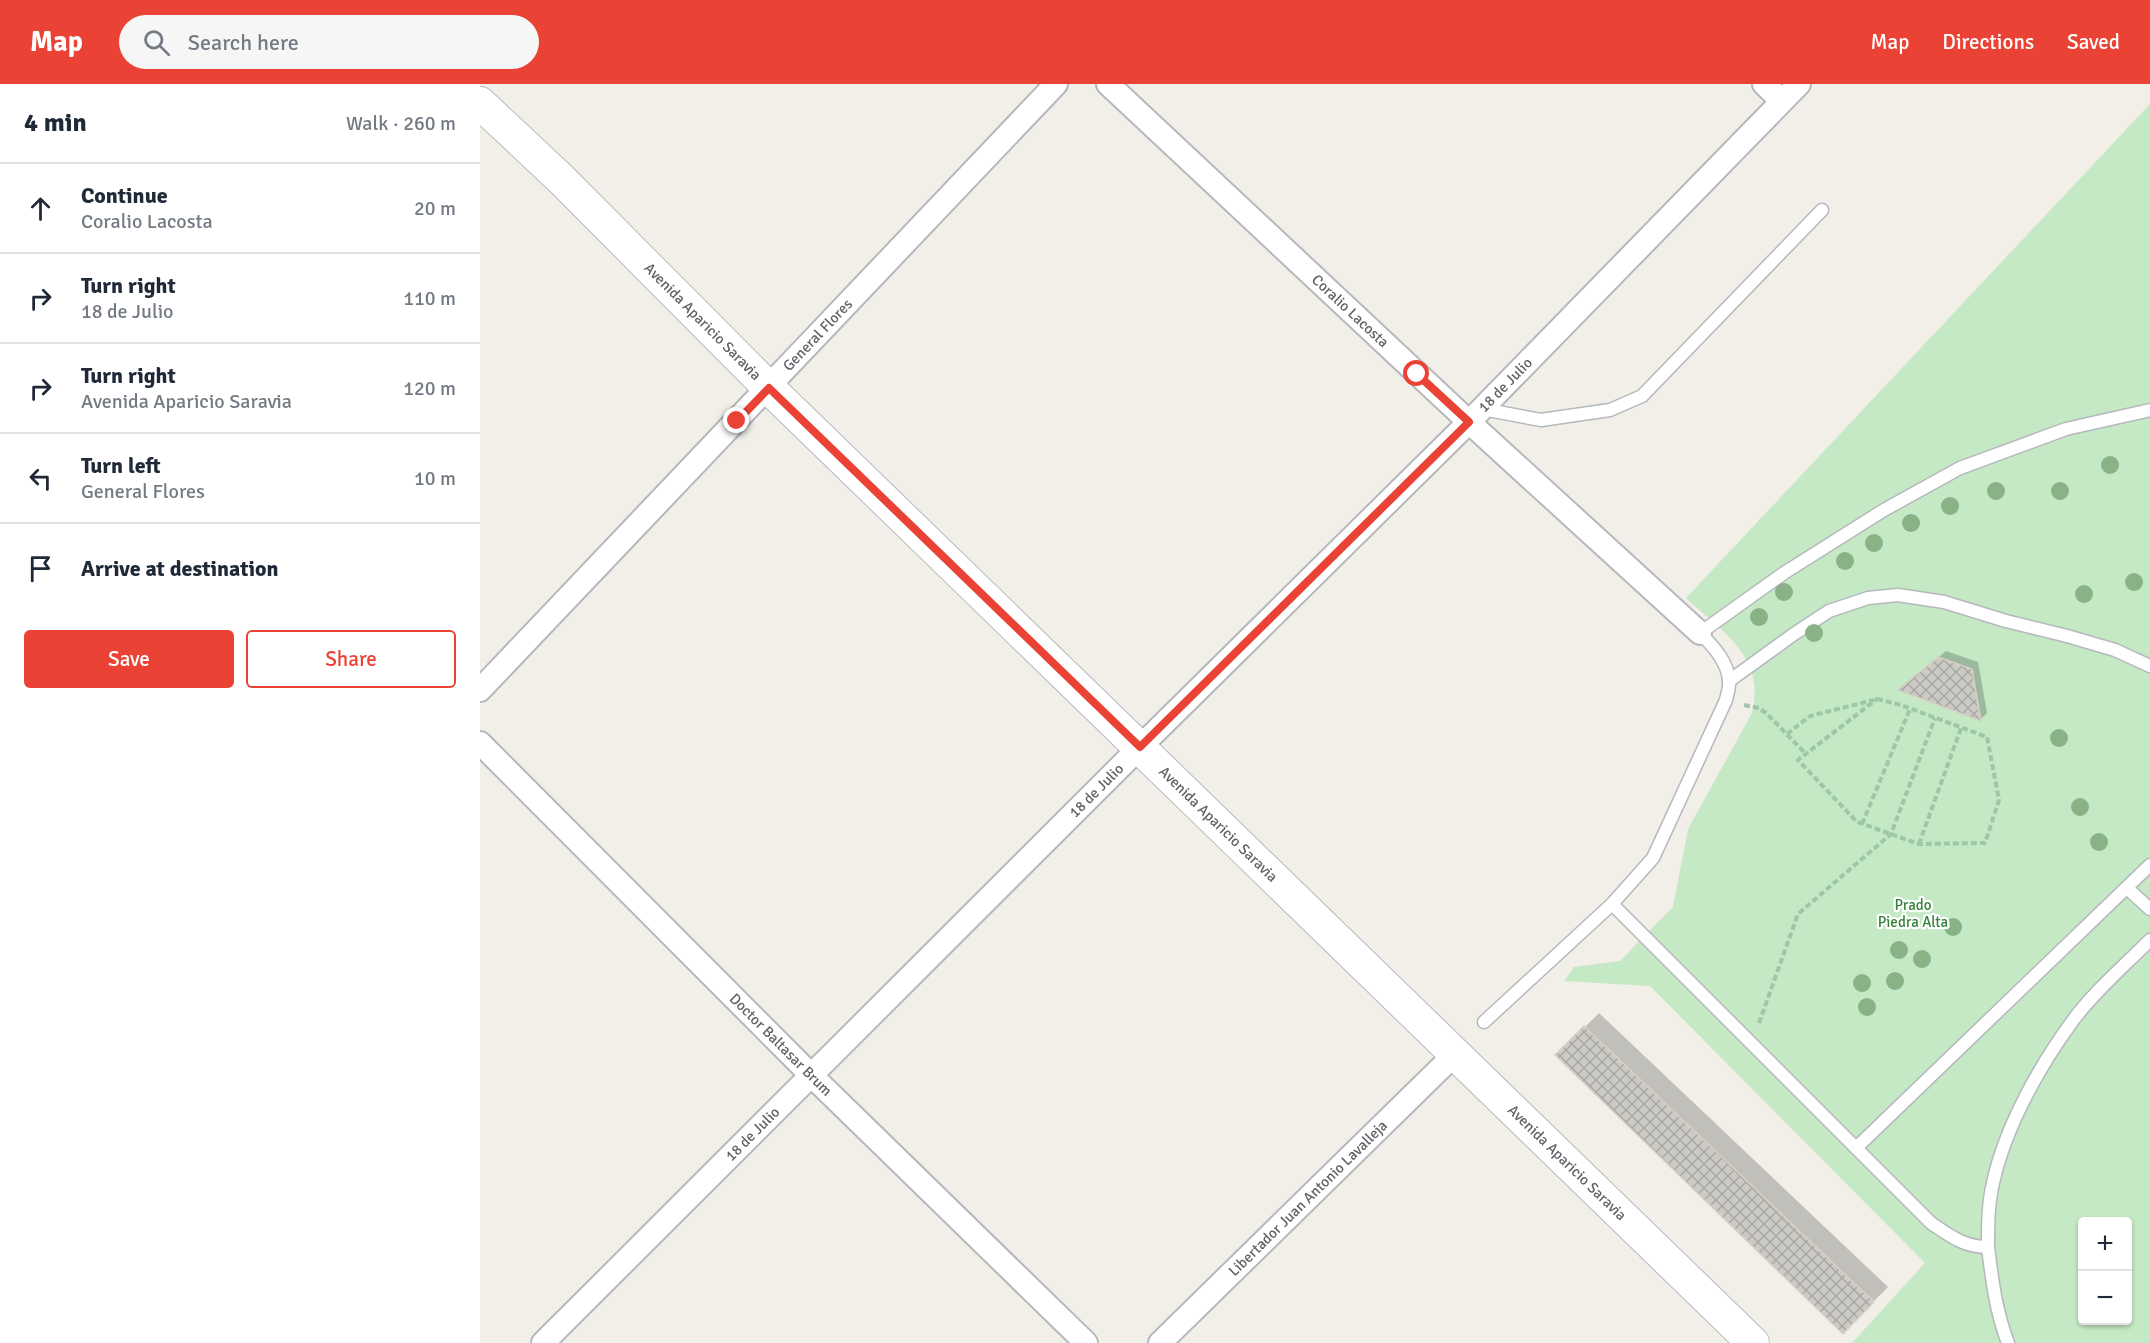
<!DOCTYPE html>
<html lang="en">
<head>
<meta charset="utf-8">
<style>
	body { margin:0; font-family:Signika,sans-serif; background:#f6f6f7; color:#1f2937 }
	.controls { position:absolute; right:18px; bottom:18px; display:grid; overflow:hidden; border-radius:6px; box-shadow:0 2px 4px #0004 }
	.controls button { width:54px; height:54px; display:grid; place-items:center; padding:0; border:0; border-bottom:2px solid #e0e1e3; background:#fff; color:#1f2937; font:30px sans-serif }
	.stop { position:absolute; width:18px; height:18px; margin:-14px; border:4px solid #ea4335; border-radius:50%; background:#fff }
	.stop.end { background:#ea4335; border-color:#fff; box-shadow:0 2px 6px #0008 }
	.list { margin:0; padding:0; list-style:none }
	h2 { display:flex; justify-content:space-between; align-items:center; height:78px; margin:0; padding:0 24px; font-size:26px }
	h2 small { font-size:20px; font-weight:400; color:#747a83 }
	.list li { display:grid; grid-template-columns:39px 1fr auto; gap:18px; align-items:center; box-sizing:border-box; height:90px; padding:0 24px; border-top:2px solid #e0e1e3 }
	.list b { display:block; font-size:22px; white-space:nowrap }
	.list p { margin:0; font-size:20px; white-space:nowrap; color:#747a83 }
	.list em { font-size:20px; font-style:normal; color:#747a83 }
	.actions { display:flex; gap:12px; padding:18px 24px }
	.actions a { flex:1; padding:14px 0; border:2px solid #ea4335; border-radius:6px; text-align:center; font-size:21px; color:#ea4335 }
	.actions .main { background:#ea4335; color:#fff }
	.icon { flex:none; width:33px; height:33px; fill:none; stroke:currentColor; stroke-width:2; stroke-linecap:round; stroke-linejoin:round }
	.map { position:relative; flex:none; width:1670px; height:1259px; overflow:hidden }
	header { display:flex; align-items:center; gap:36px; box-sizing:border-box; height:84px; padding:0 30px; background:#ea4335; color:#fff }
	header strong { font-size:28px }
	nav { display:flex; gap:33px; margin-inline-start:auto; font-size:21px }
	.search { width:420px; height:54px; background:#f6f6f7; display:flex; align-items:center; gap:15px; box-sizing:border-box; padding:0 21px; border-radius:33px; color:#747a83; font-size:22px }
	main { display:flex }
	aside { flex:1; background:#fff }
	.map>svg:first-child { display:block }
	.green { fill:#c5e8c5; fill-rule:evenodd }
	.shadow { fill:#0003 }
	.building { fill:url(#building-cross-hatch); stroke:#d6d1c6; stroke-width:1.5 }
	.lines { fill:none; stroke-linecap:round; stroke-linejoin:round }
	.lane-casing { stroke:#b5b8bc; stroke-width:15 }
	.street-casing { stroke:#b5b8bc; stroke-width:26 }
	.secondary-casing { stroke:#b6babf; stroke-width:34 }
	.path { stroke:#9cc7a9; stroke-width:4; stroke-dasharray:6 3; stroke-linecap:butt }
	.lane { stroke:#fff; stroke-width:12 }
	.street { stroke:#fff; stroke-width:22 }
	.secondary { stroke:#fff; stroke-width:32 }
	.tree { fill:#89b387 }
	.route { stroke:#ea4335; stroke-width:8 }
	.labels { text-anchor:middle; stroke-width:4.5; stroke-linejoin:round; paint-order:stroke }
	.street-label { font-size:15px; fill:#5f6368; stroke:#fff }
	.park-label { font-size:15px; fill:#348238; stroke:#fff }
</style>
</head>
<body>
<header>
<strong>Map</strong>
<div class="search"><svg class="icon" aria-label="search" viewBox="0 0 24 24"><circle cx="10" cy="10" r="6"/><path d="M15 15l6 6"/></svg>Search here</div>
<nav><a>Map</a><a>Directions</a><a>Saved</a></nav>
</header>
<main>
<aside>
<h2>4 min<small>Walk · 260 m</small></h2>
<ul class="list">
<li><svg class="icon" aria-label="ahead" viewBox="0 0 24 24"><path d="M12 20V5M6 11l6-6 6 6"/></svg><div><b>Continue</b><p>Coralio Lacosta</p></div><em>20 m</em></li>
<li><svg class="icon" aria-label="right" viewBox="0 0 24 24"><path d="M7 20v-9h11M14 6l5 5-5 5"/></svg><div><b>Turn right</b><p>18 de Julio</p></div><em>110 m</em></li>
<li><svg class="icon" aria-label="right" viewBox="0 0 24 24"><path d="M7 20v-9h11M14 6l5 5-5 5"/></svg><div><b>Turn right</b><p>Avenida Aparicio Saravia</p></div><em>120 m</em></li>
<li><svg class="icon" aria-label="left" viewBox="0 0 24 24"><path d="M17 20v-9H6M10 6l-5 5 5 5"/></svg><div><b>Turn left</b><p>General Flores</p></div><em>10 m</em></li>
<li><svg class="icon" aria-label="arrive" viewBox="0 0 24 24"><path d="M6 21V4h12l-3 4 3 4H6"/></svg><div><b>Arrive at destination</b></div></li>
</ul>
<div class="actions"><a class="main">Save</a><a>Share</a></div>
</aside>
<div class="map">
<svg width="1670" height="1259" viewBox="0 0 1670 1259">
	<defs>
		<pattern id="building-cross-hatch" width="8" height="8" patternUnits="userSpaceOnUse" patternTransform="scale(1.5)"><rect width="8" height="8" fill="#cccac5"/><path d="M0 0l8 8M0 8l8-8" fill="none" stroke="#a9a8a4"/></pattern>
	</defs>
	<rect width="100%" height="100%" fill="#f1efe8"/>
	<!-- green -->
	<path class="green" d="M1670,20v1239h-298l73,-80 -275,-277 -86,-5 10,-14 46,-6 53,-54 15,-78 64,-116c14,-57 -30,-81 -66,-115zM1602,1138h46v98h-46z"/>
	<!-- shadow -->
	<g class="shadow">
		<polygon points="1466,567 1498,578 1507,629 1500,636 1427,599"/>
		<polygon points="1119,929 1408,1203 1363,1248 1077,971"/>
	</g>
	<!-- building -->
	<g class="building">
		<polygon points="1458,573 1492,585 1501,637 1418,606"/>
		<polygon points="1104,942 1394,1218 1363,1250 1075,971"/>
	</g>
	<g class="lines">
		<!-- lane casing -->
		<g class="lane-casing">
			<g id="lane">
				<polyline points="1002,325 1061,336 1130,326 1162,312 1342,126"/>
				<polyline points="1249,597 1314,550 1349,527 1388,514 1418,511 1464,518 1526,537 1587,552 1635,566 1670,582"/>
				<polyline points="1647,804 1670,825"/>
				<path d="M1132,820l319,319c19,13 33,24 57,24 4,33 8,65 20,96"/>
				<path d="M1004,938l128,-118 41,-46 73,-158c1,-5 4,-13 3,-19 -1,-19 -16,-35 -29,-48l84,-60 100,-63 76,-42 106,-39 84,-19"/>
				<polyline points="1376,1064 1670,781"/>
				<path d="M1508,1163c0,-22 0,-43 5,-64 12,-56 47,-118 81,-164 22,-29 50,-53 76,-79"/>
			</g>
		</g>
		<!-- street casing -->
		<g class="street-casing">
			<g id="street">
				<path id="s1" d="M628,0l361,338 231,211"/>
				<polyline points="1284,0 1302,17"/>
				<path id="s2" d="M0,606l576,-606"/>
				<path id="s3" d="M0,659l332,333 274,267"/>
				<path id="s4" d="M63,1259l597,-596 329,-325 330,-338"/>
				<path id="s5" d="M680,1259l295,-289"/>
			</g>
		</g>
		<!-- secondary casing -->
		<g class="secondary-casing">
			<g id="secondary">
				<path id="s6" d="M0,19l81,76 208,209 984,955"/>
			</g>
		</g>
		<!-- path -->
		<g class="path">
			<polygon points="1397,615 1421,621 1507,653 1519,716 1505,759 1439,760 1377,738 1318,676"/>
			<polyline points="1264,621 1279,624 1286,629 1326,670"/>
			<polyline points="1307,650 1330,632 1394,616"/>
			<polyline points="1382,740 1430,625"/>
			<polyline points="1439,760 1481,644"/>
			<polyline points="1279,939 1318,830 1411,750 1455,634"/>
		</g>
		<!-- lane -->
		<use href="#lane" class="lane"/>
		<!-- street -->
		<use href="#street" class="street"/>
		<!-- secondary -->
		<use href="#secondary" class="secondary"/>
	</g>
	<!-- trees -->
	<g class="tree">
		<circle cx="1630" cy="381" r="9"/>
		<circle cx="1516" cy="407" r="9"/>
		<circle cx="1580" cy="407" r="9"/>
		<circle cx="1470" cy="422" r="9"/>
		<circle cx="1431" cy="439" r="9"/>
		<circle cx="1394" cy="459" r="9"/>
		<circle cx="1365" cy="477" r="9"/>
		<circle cx="1654" cy="498" r="9"/>
		<circle cx="1304" cy="508" r="9"/>
		<circle cx="1604" cy="510" r="9"/>
		<circle cx="1279" cy="533" r="9"/>
		<circle cx="1334" cy="549" r="9"/>
		<circle cx="1579" cy="654" r="9"/>
		<circle cx="1600" cy="723" r="9"/>
		<circle cx="1619" cy="758" r="9"/>
		<circle cx="1473" cy="843" r="9"/>
		<circle cx="1419" cy="866" r="9"/>
		<circle cx="1442" cy="875" r="9"/>
		<circle cx="1415" cy="897" r="9"/>
		<circle cx="1382" cy="899" r="9"/>
		<circle cx="1387" cy="923" r="9"/>
	</g>
	<g class="lines">
		<!-- route -->
		<polyline class="route" points="257,337 289,304 660,663 989,338 937,290"/>
	</g>
	<g class="labels">
		<!-- street labels -->
		<g class="street-label">
			<text dy="5" stroke="none"><textPath href="#s1" startOffset="332">Coralio Lacosta</textPath></text>
			<text dy="5" stroke="none"><textPath href="#s6" startOffset="312">Avenida Aparicio Saravia</textPath></text>
			<text dy="5" stroke="none"><textPath href="#s2" startOffset="490">General Flores</textPath></text>
			<text dy="5" stroke="none"><textPath href="#s4" startOffset="1358">18 de Julio</textPath></text>
			<text dy="5" stroke="none"><textPath href="#s4" startOffset="782">18 de Julio</textPath></text>
			<text dy="5" stroke="none"><textPath href="#s6" startOffset="1032">Avenida Aparicio Saravia</textPath></text>
			<text dy="5" stroke="none"><textPath href="#s3" startOffset="426">Doctor Baltasar Brum</textPath></text>
			<text dy="5" stroke="none"><textPath href="#s4" startOffset="296">18 de Julio</textPath></text>
			<text dy="5" stroke="none"><textPath href="#s6" startOffset="1518">Avenida Aparicio Saravia</textPath></text>
			<text dy="5" stroke="none"><textPath href="#s5" startOffset="207">Libertador Juan Antonio Lavalleja</textPath></text>
		</g>
		<!-- park labels -->
		<g class="park-label">
			<text x="1433" y="826">Prado<tspan x="1433" dy="17">Piedra Alta</tspan></text>
		</g>
	</g>
</svg>
<div class="controls">
<button>+</button>
<button>−</button>
</div>
<div class="stop" style="left:937px;top:290px"></div>
<div class="stop end" style="left:257px;top:337px"></div>
</div>
</main>
</body>
</html>
